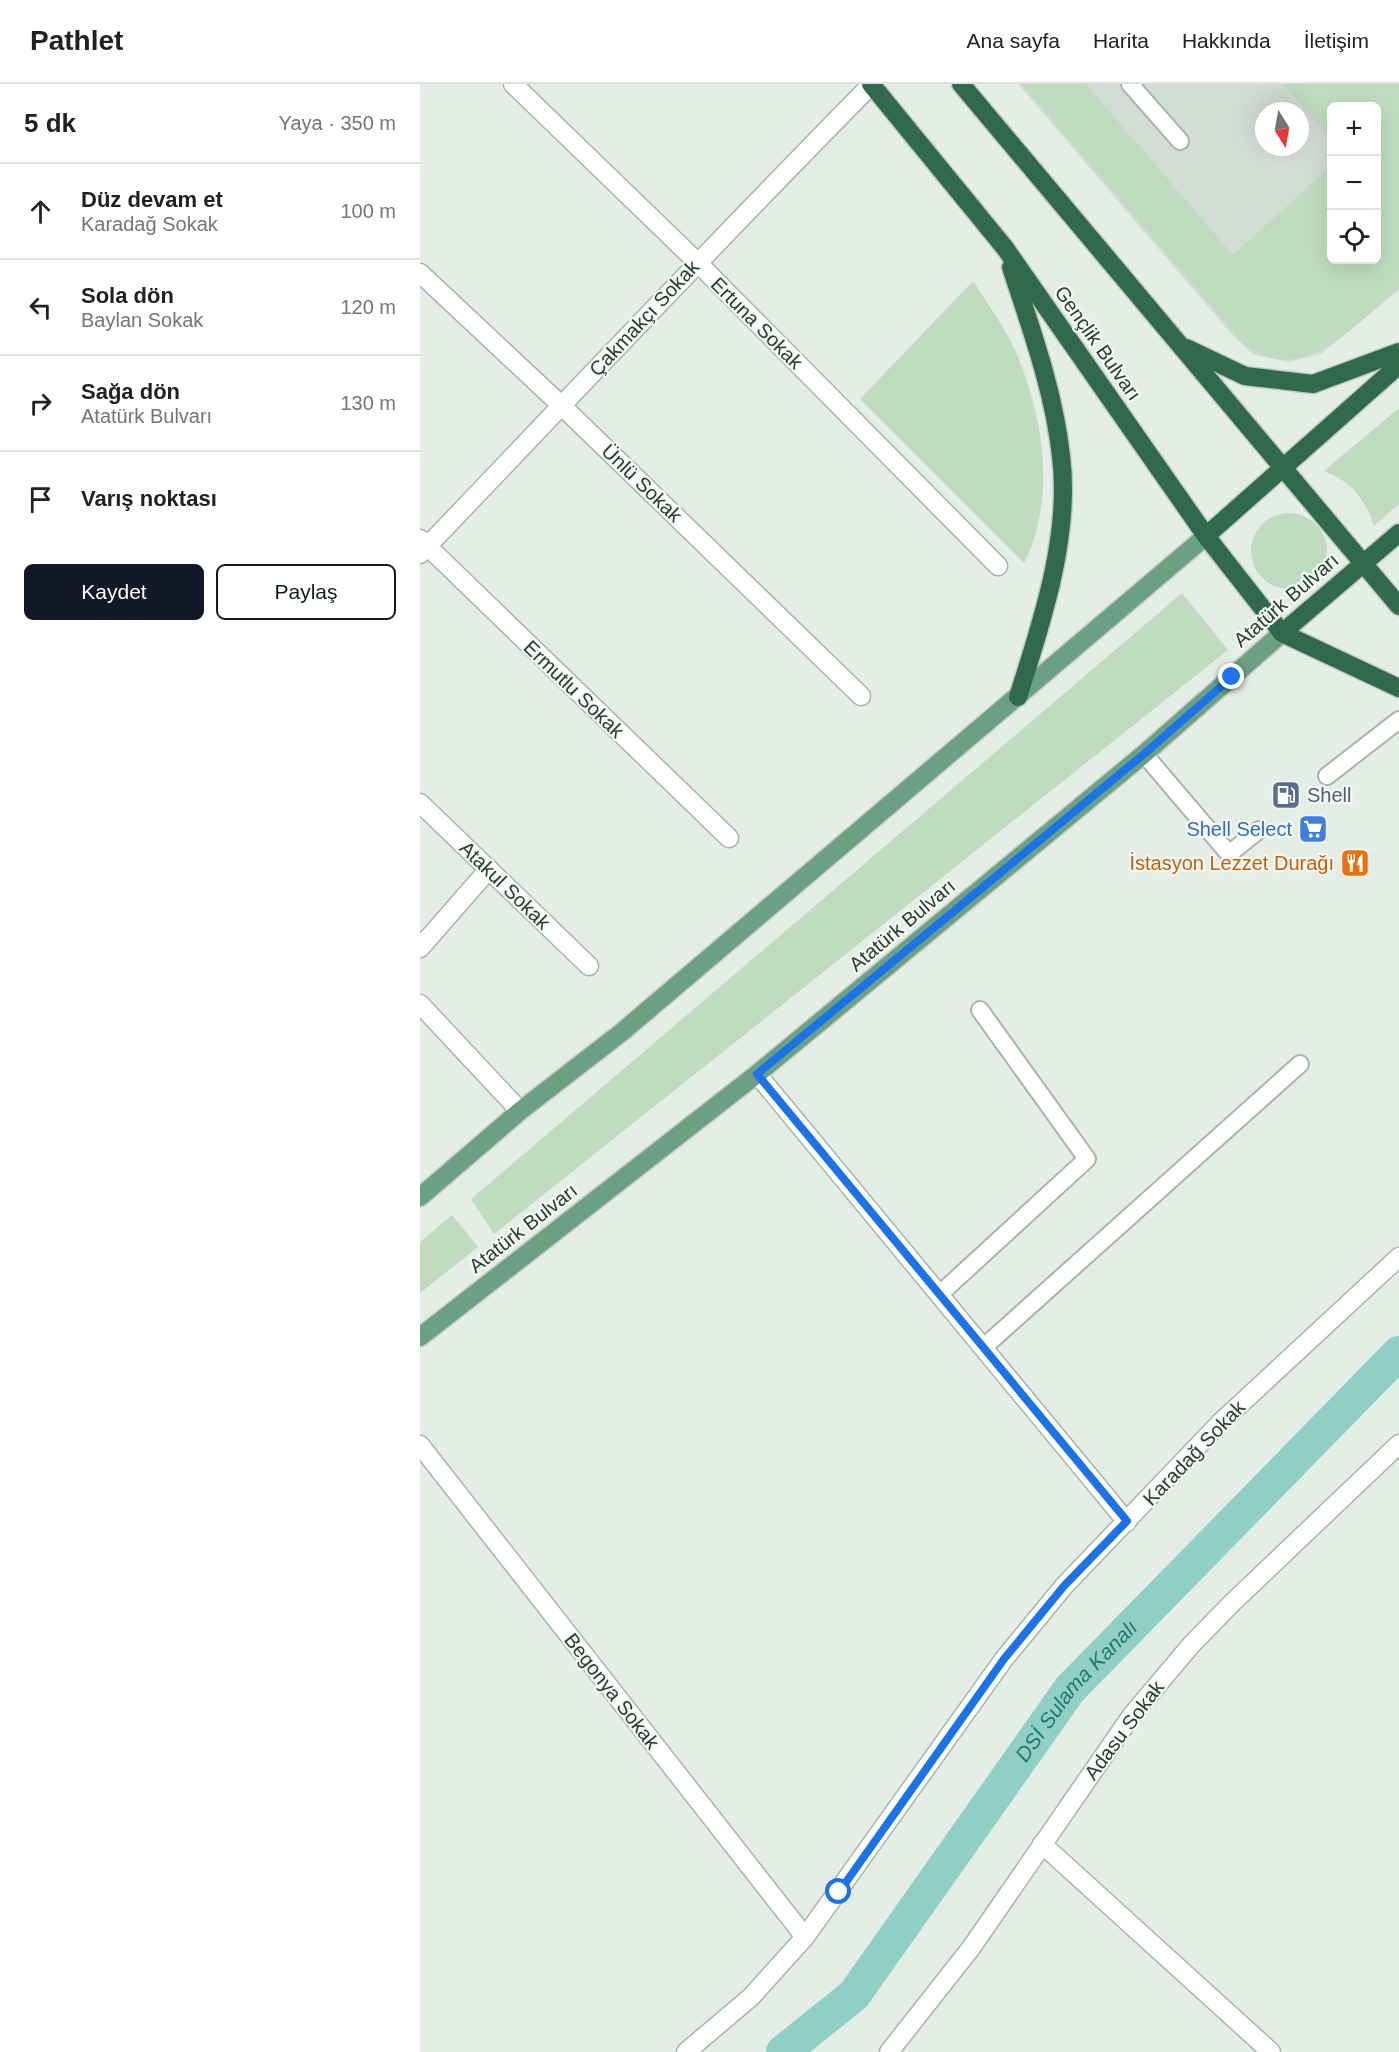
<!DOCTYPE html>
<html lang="tr">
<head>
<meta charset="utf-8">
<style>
	body { margin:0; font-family:Helvetica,sans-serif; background:#f6f6f6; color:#202124 }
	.controls { position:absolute; right:18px; top:18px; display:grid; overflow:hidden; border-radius:9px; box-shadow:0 6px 24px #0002 }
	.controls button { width:54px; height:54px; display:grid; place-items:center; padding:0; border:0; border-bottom:2px solid #e0e0e0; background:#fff; color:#202124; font:30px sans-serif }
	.compass { position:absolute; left:835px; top:18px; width:54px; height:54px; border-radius:50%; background:#fff; box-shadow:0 6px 24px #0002; rotate:169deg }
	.stop { position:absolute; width:18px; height:18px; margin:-14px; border:4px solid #1a73e8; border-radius:50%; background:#fff }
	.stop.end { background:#1a73e8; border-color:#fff; box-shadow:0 2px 6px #0008 }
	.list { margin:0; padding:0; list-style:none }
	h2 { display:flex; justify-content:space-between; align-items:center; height:78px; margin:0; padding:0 24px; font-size:26px }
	h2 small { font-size:20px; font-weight:400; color:#757577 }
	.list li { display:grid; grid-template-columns:39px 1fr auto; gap:18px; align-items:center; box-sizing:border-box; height:96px; padding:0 24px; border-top:2px solid #e0e0e0 }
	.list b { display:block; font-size:22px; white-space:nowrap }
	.list p { margin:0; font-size:20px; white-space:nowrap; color:#757577 }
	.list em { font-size:20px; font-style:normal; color:#757577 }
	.actions { display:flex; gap:12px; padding:18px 24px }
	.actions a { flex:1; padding:14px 0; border:2px solid #111827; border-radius:9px; text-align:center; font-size:21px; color:#111827 }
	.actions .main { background:#111827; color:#fff }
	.icon { flex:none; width:33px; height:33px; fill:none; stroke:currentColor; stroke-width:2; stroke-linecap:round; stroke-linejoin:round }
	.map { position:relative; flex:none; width:979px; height:1968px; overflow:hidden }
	header { display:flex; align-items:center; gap:36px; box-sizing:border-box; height:84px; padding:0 30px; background:#fff; border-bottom:2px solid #e0e0e0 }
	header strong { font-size:28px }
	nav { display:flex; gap:33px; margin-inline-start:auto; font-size:21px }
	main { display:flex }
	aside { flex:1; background:#fff }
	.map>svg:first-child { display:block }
	.built { fill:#d2ddd5; fill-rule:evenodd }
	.green { fill:#bfddbe }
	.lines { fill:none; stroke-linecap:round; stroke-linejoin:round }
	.canal { stroke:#8fcfc6; stroke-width:34 }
	.lane-casing { stroke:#a7b5ab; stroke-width:20 }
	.street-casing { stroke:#a7b5ab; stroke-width:21 }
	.primary-casing { stroke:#c2c9c5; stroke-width:21 }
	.highway-casing { stroke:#c2c9c5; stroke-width:21 }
	.lane { stroke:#fff; stroke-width:16 }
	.street { stroke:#fff; stroke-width:18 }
	.primary { stroke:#6ba083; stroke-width:18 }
	.highway { stroke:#31694d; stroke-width:18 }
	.route { stroke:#1a73e8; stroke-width:8 }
	.labels { text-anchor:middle; stroke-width:4.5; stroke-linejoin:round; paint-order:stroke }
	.street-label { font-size:20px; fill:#243e2f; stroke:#f5f9f6 }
	.service-label { font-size:20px; fill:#4e5e75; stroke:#f5f9f6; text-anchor:start }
	.shop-label { font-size:20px; fill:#366cbe; stroke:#f5f9f6; text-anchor:end }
	.food-label { font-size:20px; fill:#c56008; stroke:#f5f9f6; text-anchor:end }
	.water-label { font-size:21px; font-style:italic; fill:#20786c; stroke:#f5f9f6 }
</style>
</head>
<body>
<header>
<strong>Pathlet</strong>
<nav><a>Ana sayfa</a><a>Harita</a><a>Hakkında</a><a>İletişim</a></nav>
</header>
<main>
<aside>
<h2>5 dk<small>Yaya · 350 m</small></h2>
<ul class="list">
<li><svg class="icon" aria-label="ahead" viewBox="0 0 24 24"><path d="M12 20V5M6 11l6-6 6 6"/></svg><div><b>Düz devam et</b><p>Karadağ Sokak</p></div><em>100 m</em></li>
<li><svg class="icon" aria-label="left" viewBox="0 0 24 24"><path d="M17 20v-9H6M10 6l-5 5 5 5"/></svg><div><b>Sola dön</b><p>Baylan Sokak</p></div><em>120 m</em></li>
<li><svg class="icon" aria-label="right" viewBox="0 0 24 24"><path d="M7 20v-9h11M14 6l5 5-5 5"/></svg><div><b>Sağa dön</b><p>Atatürk Bulvarı</p></div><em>130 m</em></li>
<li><svg class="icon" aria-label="arrive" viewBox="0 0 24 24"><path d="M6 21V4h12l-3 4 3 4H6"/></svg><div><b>Varış noktası</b></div></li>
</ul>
<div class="actions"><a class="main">Kaydet</a><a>Paylaş</a></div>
</aside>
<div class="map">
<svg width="979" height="1968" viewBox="0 0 979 1968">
	<rect width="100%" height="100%" fill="#e4ede6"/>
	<!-- built -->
	<path class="built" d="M598,0h381v206l-78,64 -32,8 -35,-7 -22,-20zM912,22h44v154h-44zM844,27h36v36h-36z"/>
	<!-- green -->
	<g class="green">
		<path d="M601,0h65l147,171 98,-89 1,94h44v-154h-44l-1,33 -48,-55h116v204c-45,37 -94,100 -155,57z"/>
		<path d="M553,197c16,25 34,49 45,76 26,64 38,143 6,206l-164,-164z"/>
		<path d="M979,324v96l-25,22c-8,-26 -24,-46 -50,-55z"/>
		<circle cx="869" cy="467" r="38"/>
		<polygon points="762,509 808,566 74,1150 51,1115"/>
		<polygon points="32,1131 58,1163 0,1209 0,1158"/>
	</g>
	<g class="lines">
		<!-- canal -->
		<path class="canal" id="s1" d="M363,1968l71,-57 216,-306 329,-336"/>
		<!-- lane casing -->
		<g class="lane-casing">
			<g id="lane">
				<polyline points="710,0 760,57"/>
				<polyline points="724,670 809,770 839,746"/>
				<polyline points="907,692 979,636"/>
				<polyline points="521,1209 667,1075 560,926"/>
				<polyline points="565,1262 880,980"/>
			</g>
		</g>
		<!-- street casing -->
		<g class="street-casing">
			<g id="street">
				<polyline points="93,0 277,178 578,482"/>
				<polyline points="0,189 143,323 441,612"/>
				<polyline points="0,455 309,754"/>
				<path d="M0,470c150,-157 299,-315 451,-469"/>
				<polyline points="0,719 169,882"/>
				<polyline points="0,864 69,785"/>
				<polyline points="0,920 100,1027"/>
				<polyline points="337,990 707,1438"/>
				<polyline points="0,1361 385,1853"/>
				<polyline points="622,1760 851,1968"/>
				<polyline points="266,1968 331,1913 385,1853 584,1575 644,1502 801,1338 979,1173"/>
				<polyline points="469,1968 551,1864 712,1631 772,1560 812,1519 979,1360"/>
			</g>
		</g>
		<!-- primary casing -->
		<g class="primary-casing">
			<g id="primary">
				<polyline points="0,1113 100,1027 202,948 786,452"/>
				<polyline points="0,1253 337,990 724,670 862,549"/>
			</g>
		</g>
		<!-- highway casing -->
		<g class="highway-casing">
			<g id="highway">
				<polyline points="451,0 585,164 786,452 862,549 979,604"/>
				<polyline points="541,0 979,522"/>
				<path d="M591,183c20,62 43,124 50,189 10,79 -19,166 -43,241"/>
				<polyline points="766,264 825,292 893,300 979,268"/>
				<polyline points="786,452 979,281"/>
				<polyline points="862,549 979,449"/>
			</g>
		</g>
		<!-- lane -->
		<use href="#lane" class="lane"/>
		<!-- street -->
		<use href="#street" class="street"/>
		<!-- primary -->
		<use href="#primary" class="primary"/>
		<!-- highway -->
		<use href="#highway" class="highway"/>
	</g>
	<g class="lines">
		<!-- route -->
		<polyline class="route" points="419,1808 584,1575 644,1502 707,1437 337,990 724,670 812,593"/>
	</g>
	<!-- icons -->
	<defs>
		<g id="fuel-square" transform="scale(1.5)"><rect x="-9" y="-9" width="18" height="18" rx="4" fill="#5c6f8a" stroke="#f5f9f6"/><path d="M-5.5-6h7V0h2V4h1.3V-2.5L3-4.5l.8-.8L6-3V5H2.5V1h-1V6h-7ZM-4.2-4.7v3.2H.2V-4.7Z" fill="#fff"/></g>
		<g id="supermarket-square" transform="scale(1.5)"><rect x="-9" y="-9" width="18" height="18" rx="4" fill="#3f7fe0" stroke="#f5f9f6"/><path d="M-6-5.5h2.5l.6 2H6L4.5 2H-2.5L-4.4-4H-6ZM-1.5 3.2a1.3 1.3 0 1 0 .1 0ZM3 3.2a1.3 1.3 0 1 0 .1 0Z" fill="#fff"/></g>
		<g id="restaurant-square" transform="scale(1.5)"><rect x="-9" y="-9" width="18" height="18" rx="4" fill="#e8710a" stroke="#f5f9f6"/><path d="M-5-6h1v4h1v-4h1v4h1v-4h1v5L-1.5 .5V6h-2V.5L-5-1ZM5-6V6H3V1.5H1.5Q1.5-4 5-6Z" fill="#fff"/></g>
	</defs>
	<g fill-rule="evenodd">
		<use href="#fuel-square" x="866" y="711"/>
		<use href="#supermarket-square" x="893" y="745"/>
		<use href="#restaurant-square" x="935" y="779"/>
	</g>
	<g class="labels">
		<!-- street labels -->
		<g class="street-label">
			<text transform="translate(224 234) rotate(-47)" y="7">Çakmakçı Sokak</text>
			<text transform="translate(337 239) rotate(45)" y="7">Ertuna Sokak</text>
			<text transform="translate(678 259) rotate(55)" y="7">Gençlik Bulvarı</text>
			<text transform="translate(222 399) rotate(44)" y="7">Ünlü Sokak</text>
			<text transform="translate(866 516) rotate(-41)" y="7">Atatürk Bulvarı</text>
			<text transform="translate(154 605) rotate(44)" y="7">Ermutlu Sokak</text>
			<text transform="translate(85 801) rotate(44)" y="7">Atakul Sokak</text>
			<text transform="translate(482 841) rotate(-40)" y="7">Atatürk Bulvarı</text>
			<text transform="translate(103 1144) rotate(-38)" y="7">Atatürk Bulvarı</text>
			<text transform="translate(774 1369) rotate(-46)" y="7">Karadağ Sokak</text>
			<text transform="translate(192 1607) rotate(52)" y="7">Begonya Sokak</text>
			<text transform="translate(704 1646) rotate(-53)" y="7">Adasu Sokak</text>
		</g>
		<!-- service labels -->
		<g class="service-label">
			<text x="887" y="718">Shell</text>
		</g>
		<!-- shop labels -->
		<g class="shop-label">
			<text x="872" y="752">Shell Select</text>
		</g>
		<!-- food labels -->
		<g class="food-label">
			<text x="914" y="786">İstasyon Lezzet Durağı</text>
		</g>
		<!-- water labels -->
		<g class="water-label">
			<text dy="7" stroke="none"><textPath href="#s1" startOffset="468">DSİ Sulama Kanalı</textPath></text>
		</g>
	</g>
</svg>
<div class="controls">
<button>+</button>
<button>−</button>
<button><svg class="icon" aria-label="locate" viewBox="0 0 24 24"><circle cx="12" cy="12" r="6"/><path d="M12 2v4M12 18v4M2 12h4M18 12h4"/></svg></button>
</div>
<svg class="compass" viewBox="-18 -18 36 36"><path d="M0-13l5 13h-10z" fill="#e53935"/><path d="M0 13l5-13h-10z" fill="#757577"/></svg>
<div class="stop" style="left:419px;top:1808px"></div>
<div class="stop end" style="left:812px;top:593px"></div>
</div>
</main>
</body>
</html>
